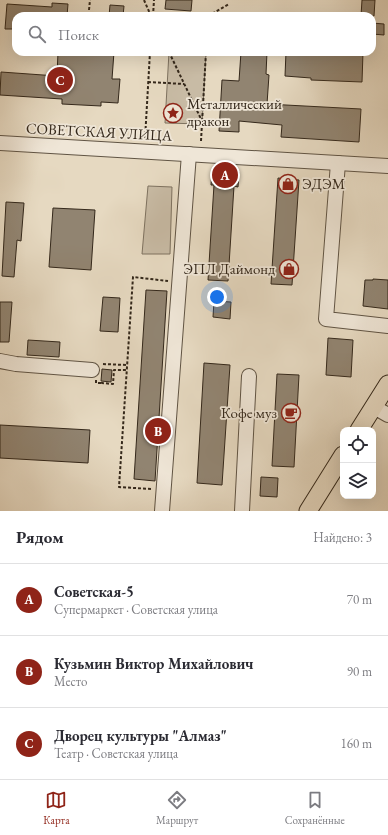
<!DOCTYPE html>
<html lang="ru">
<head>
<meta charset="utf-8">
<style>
	body { margin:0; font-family:"EB Garamond",serif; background:#f7f7f7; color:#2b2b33 }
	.controls { position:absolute; right:12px; bottom:12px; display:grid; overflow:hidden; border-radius:8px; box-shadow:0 4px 16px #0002 }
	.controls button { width:36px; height:36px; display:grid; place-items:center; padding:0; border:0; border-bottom:1px solid #e1e1e2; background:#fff; color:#2b2b33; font:20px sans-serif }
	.you { position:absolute; left:217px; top:297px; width:14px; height:14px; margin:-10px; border:3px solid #fff; border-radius:50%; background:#1a73e8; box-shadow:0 0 0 6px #1a73e833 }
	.badge { display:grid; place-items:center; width:26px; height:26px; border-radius:50%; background:#8f2418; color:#fff; font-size:13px; font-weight:700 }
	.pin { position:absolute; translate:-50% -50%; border:2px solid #fff; box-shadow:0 1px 4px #0006 }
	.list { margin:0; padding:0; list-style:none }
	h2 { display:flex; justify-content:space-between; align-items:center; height:52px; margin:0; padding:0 16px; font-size:17px }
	h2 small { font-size:13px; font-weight:400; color:#7c7c81 }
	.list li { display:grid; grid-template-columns:26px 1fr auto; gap:12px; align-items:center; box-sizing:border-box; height:72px; padding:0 16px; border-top:1px solid #e1e1e2 }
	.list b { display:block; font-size:15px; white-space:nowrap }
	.list p { margin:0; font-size:13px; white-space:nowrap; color:#7c7c81 }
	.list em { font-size:13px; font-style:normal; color:#7c7c81 }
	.icon { flex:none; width:22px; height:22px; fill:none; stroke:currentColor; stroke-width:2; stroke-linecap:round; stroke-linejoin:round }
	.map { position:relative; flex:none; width:388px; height:511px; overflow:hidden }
	.search { position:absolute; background:#fff; box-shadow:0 4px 16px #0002; left:12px; right:12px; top:12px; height:44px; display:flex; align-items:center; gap:10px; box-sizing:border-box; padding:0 14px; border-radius:12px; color:#7c7c81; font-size:15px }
	.sheet { height:268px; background:#fff }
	nav { display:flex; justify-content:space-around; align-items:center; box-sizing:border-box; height:56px; border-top:1px solid #e1e1e2; background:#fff; font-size:11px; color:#7c7c81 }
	nav a { display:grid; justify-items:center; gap:2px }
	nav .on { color:#8f2418 }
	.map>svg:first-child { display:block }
	.green { fill:#c8bba5; stroke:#7e7260 }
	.building { fill:#918471; stroke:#34281b }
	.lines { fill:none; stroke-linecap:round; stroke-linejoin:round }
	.minor-casing { stroke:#605444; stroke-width:16 }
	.major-casing { stroke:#34281b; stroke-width:19 }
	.path { stroke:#34281b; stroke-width:2; stroke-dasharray:3 2; stroke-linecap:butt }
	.minor { stroke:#efe6d7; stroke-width:14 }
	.major { stroke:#e6d9c1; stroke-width:17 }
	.labels { text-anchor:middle; stroke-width:3.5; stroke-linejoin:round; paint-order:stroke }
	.poi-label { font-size:15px; fill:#34281b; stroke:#efe6d7; text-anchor:start }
	.street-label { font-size:15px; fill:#34281b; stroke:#efe6d7 }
</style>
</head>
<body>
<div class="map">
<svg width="388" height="511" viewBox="0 0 388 511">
	<rect width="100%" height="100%" fill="#e6d9c1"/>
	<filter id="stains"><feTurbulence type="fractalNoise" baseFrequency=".005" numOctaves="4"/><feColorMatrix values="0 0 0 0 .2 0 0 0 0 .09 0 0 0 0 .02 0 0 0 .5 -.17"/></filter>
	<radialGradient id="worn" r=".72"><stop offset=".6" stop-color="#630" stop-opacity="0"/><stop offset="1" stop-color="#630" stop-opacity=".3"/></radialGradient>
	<!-- green -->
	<g class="green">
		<polygon points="169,52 206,52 202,124 165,123"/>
		<polygon points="148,186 172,187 170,254 142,254"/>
	</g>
	<!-- building -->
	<g class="building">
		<polygon points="166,0 192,0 191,11 165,9"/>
		<polygon points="362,0 375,0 374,16 361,16"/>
		<polygon points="52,3 68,4 67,16 16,16 16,29 5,29 7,4 52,7"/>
		<polygon points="110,5 124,6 123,16 109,16"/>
		<polygon points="372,23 384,24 384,35 372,34"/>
		<polygon points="58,52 114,52 112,79 120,79 118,103 101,102 101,106 62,104 62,99 0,95 1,72 57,76"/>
		<polygon points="241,52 267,52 266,74 269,75 267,104 361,109 359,142 281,137 282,125 239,121 239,132 219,131 222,80 239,81"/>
		<polygon points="286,52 363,52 362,82 311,80 311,78 285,76"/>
		<polygon points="212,171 239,172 238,187 234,186 228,281 208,280 214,185 211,185"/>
		<polygon points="278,178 299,180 292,285 271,284"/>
		<polygon points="6,202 24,203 21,241 17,240 14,277 2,276"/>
		<polygon points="53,208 95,210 91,270 49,267"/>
		<polygon points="373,279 388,280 388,309 363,306 365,280 373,280"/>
		<polygon points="146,290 167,291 155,481 134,479"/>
		<polygon points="103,297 120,298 118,332 100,331"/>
		<polygon points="214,301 231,302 230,319 213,317"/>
		<polygon points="0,302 12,302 9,342 0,342"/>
		<polygon points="328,338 353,340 351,377 326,375"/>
		<polygon points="28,340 60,342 59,357 27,355"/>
		<polygon points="204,363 230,365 222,485 197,483"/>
		<polygon points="102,369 112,370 111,382 101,381"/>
		<polygon points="277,374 299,375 294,467 272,466"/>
		<polygon points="0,425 90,430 88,463 0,458"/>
		<polygon points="261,477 278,478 277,497 260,496"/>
	</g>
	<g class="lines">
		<!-- minor casing -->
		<g class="minor-casing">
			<g id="minor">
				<polyline points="0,143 388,166"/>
				<polyline points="338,163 326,319 388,326"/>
				<polyline points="0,361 16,364 92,370"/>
				<polyline points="374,407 388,415"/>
				<polyline points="162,511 189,154"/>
				<polyline points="242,511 249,376"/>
			</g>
		</g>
		<!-- major casing -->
		<g class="major-casing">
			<g id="major">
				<polyline points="359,430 388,384"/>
				<polyline points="308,511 343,455"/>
			</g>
		</g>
		<!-- path -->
		<g class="path">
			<polyline points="144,0 151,16"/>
			<polyline points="89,10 90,0"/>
			<polyline points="153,16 154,0"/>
			<polyline points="208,16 229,4"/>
			<polyline points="169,52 201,119"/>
			<polyline points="148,82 184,84"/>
			<polyline points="145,139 150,52"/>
			<polyline points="201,141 206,52"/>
			<polyline points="103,364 126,365"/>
			<polyline points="96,380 96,383 102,383"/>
			<polyline points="102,382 102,383 113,384 114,370 126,370"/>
			<polyline points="151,489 119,487 133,277 168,281"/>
		</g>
		<!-- minor -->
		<use href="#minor" class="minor"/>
		<!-- major -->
		<use href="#major" class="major"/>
	</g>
	<!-- icons -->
	<defs>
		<g id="sight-ring" transform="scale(1)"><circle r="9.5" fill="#efe6d7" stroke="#8f2418" stroke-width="1.5"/><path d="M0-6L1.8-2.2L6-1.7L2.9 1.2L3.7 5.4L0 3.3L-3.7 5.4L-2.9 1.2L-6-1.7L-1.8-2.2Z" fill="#8f2418"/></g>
		<g id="shop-ring" transform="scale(1)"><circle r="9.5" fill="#efe6d7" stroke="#8f2418" stroke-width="1.5"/><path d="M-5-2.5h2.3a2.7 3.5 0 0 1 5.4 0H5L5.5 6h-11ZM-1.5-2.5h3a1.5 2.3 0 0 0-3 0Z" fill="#8f2418"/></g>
		<g id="cafe-ring" transform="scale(1)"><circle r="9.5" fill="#efe6d7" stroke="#8f2418" stroke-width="1.5"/><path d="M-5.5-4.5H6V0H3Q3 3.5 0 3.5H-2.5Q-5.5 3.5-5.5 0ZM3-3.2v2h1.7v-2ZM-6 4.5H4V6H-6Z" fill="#8f2418"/></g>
	</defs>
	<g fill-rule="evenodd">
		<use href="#sight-ring" x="173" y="113"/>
		<use href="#shop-ring" x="288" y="184"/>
		<use href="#shop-ring" x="289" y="269"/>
		<use href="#cafe-ring" x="291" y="413"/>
	</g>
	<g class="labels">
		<!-- poi labels -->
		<g class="poi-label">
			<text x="187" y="109">Металлический<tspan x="187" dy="17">дракон</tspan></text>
			<text x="302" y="189">ЭДЭМ</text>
			<text x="275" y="274" text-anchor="end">ЭПЛ Даймонд</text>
			<text x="277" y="418" text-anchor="end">Кофе муз</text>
		</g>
		<!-- street labels -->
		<g class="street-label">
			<text transform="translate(99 132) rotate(3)" y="5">СОВЕТСКАЯ УЛИЦА</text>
		</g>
	</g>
	<rect width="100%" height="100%" filter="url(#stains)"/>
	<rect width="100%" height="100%" fill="url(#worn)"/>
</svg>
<div class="controls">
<button><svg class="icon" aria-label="locate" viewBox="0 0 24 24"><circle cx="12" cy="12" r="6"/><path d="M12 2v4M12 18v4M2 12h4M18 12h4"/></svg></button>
<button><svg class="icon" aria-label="layers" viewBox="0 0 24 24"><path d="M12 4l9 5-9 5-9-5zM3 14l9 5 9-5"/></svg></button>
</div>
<div class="you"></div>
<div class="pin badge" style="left:225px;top:175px">A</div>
<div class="pin badge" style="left:158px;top:431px">B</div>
<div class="pin badge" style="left:60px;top:80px">C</div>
<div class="search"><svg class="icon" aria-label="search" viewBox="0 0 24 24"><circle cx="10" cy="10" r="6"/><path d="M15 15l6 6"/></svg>Поиск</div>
</div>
<section class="sheet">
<h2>Рядом<small>Найдено: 3</small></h2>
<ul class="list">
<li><span class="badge">A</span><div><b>Советская-5</b><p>Супермаркет · Советская улица</p></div><em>70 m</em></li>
<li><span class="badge">B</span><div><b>Кузьмин Виктор Михайлович</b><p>Место</p></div><em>90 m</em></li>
<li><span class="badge">C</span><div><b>Дворец культуры &quot;Алмаз&quot;</b><p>Театр · Советская улица</p></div><em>160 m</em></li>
</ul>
</section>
<nav>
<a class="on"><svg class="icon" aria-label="map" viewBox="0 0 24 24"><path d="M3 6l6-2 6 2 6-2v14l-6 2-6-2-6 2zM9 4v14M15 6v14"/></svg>Карта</a>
<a><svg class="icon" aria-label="directions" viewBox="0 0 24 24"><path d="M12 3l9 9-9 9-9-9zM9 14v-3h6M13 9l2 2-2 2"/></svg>Маршрут</a>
<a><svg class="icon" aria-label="saved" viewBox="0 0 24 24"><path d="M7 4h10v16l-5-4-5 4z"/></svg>Сохранённые</a>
</nav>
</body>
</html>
